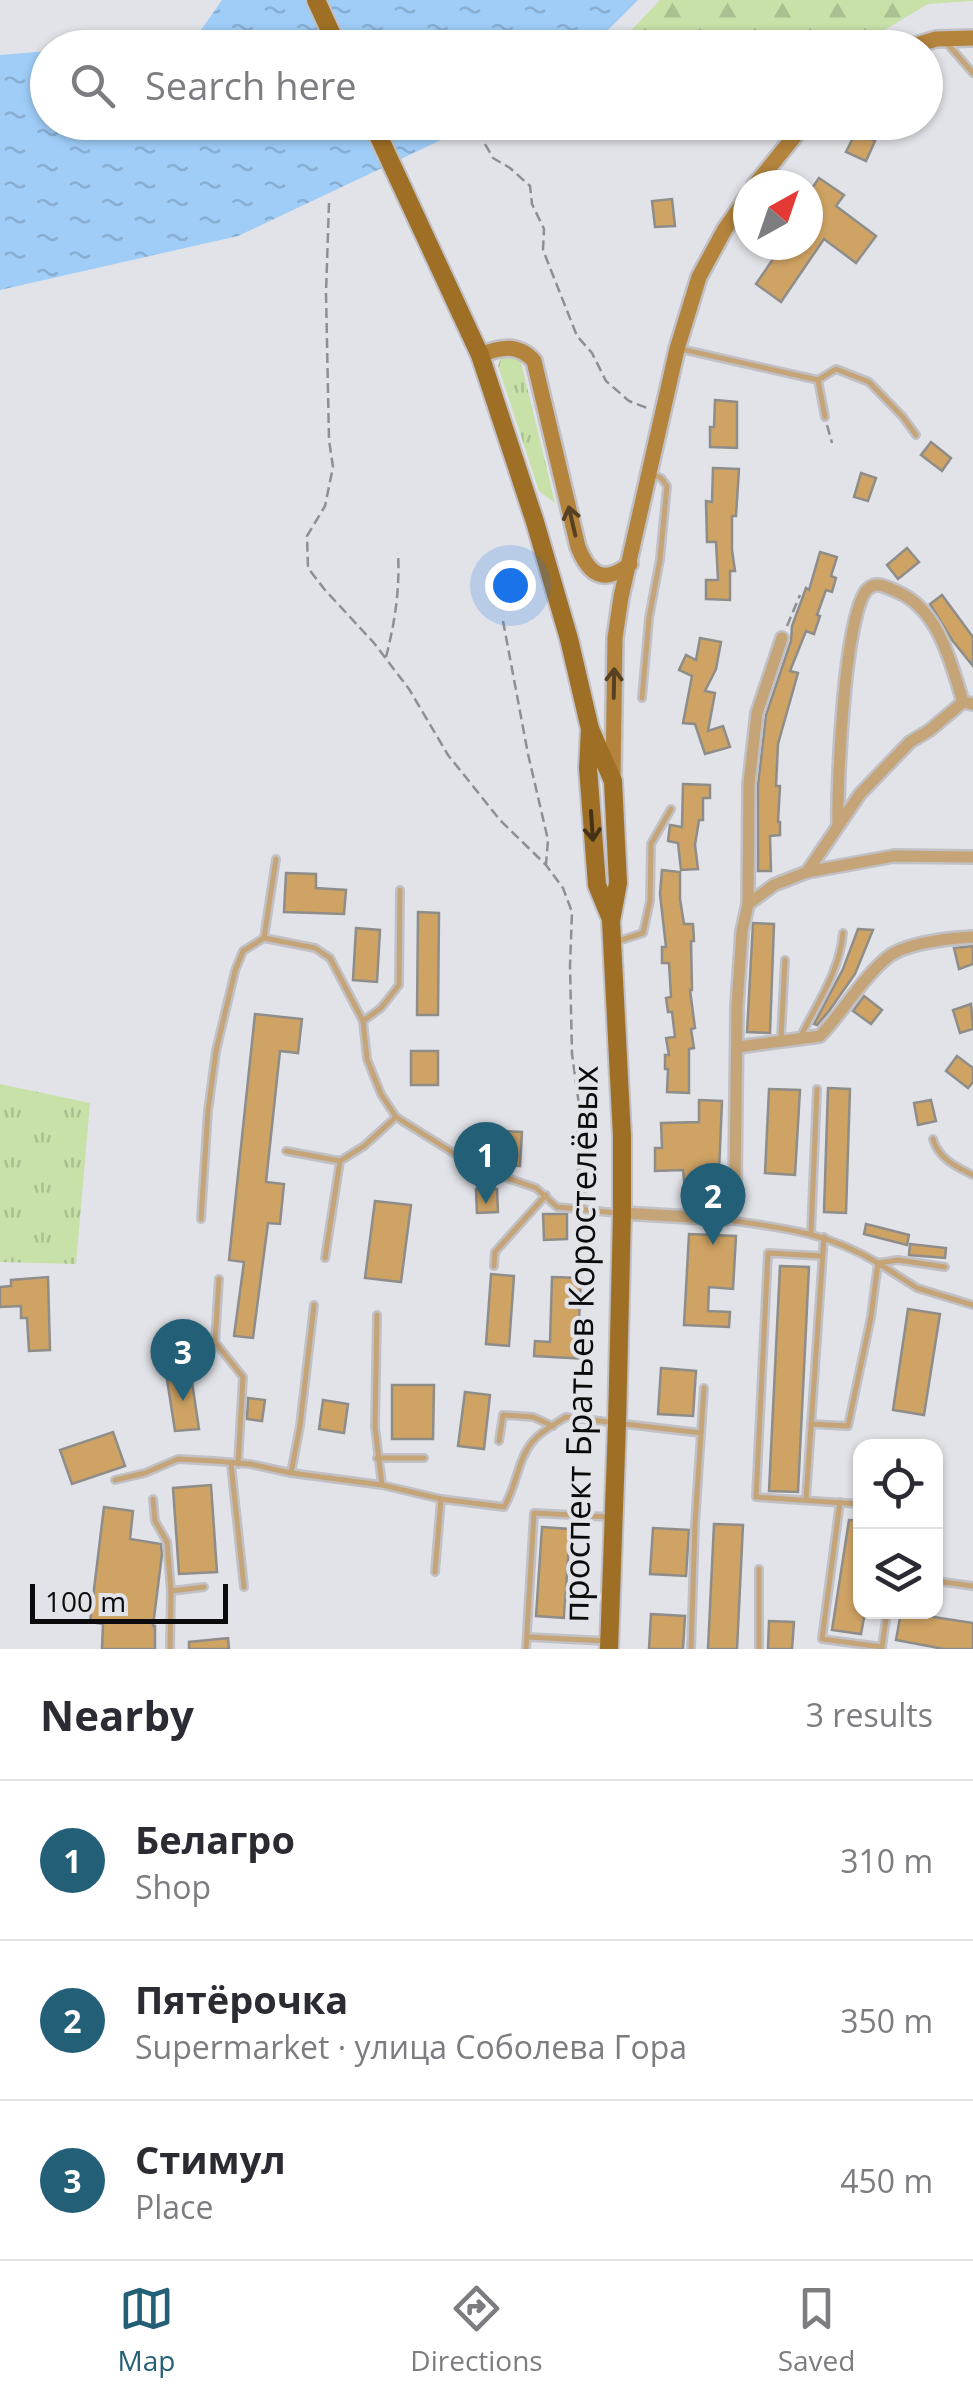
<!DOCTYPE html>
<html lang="en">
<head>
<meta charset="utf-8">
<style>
	body { margin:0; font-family:"Open Sans",sans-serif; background:#f2f2f3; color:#2b2b33 }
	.controls { position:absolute; right:30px; bottom:30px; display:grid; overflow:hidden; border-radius:20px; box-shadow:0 2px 8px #0004 }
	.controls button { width:90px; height:90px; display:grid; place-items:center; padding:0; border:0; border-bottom:2px solid #e1e1e2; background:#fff; color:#2b2b33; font:50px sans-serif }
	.compass { position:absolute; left:733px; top:170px; width:90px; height:90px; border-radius:50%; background:#fff; box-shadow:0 2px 8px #0004; rotate:40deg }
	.scale { position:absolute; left:30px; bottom:25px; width:198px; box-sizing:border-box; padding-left:10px; border:5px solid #0b0b0d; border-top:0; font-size:28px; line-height:35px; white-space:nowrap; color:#0b0b0d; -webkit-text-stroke:8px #e2e3e8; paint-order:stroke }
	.you { position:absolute; left:510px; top:585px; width:35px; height:35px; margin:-25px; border:8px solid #fff; border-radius:50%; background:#1a73e8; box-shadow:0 0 0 15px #1a73e833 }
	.badge { display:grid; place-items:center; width:65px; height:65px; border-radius:50%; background:#236077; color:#fff; font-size:32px; font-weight:700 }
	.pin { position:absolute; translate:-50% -82px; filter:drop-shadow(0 2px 5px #0008) }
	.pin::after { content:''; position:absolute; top:52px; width:35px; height:30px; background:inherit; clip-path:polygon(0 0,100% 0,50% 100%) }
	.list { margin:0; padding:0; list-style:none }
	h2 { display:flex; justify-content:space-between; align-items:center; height:130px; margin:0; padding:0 40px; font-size:42px }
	h2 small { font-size:32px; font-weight:400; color:#7c7c81 }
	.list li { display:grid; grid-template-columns:65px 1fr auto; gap:30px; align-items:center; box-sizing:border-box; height:160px; padding:0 40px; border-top:2px solid #e1e1e2 }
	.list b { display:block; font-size:38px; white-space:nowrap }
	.list p { margin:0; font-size:32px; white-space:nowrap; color:#7c7c81 }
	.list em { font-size:32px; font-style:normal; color:#7c7c81 }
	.icon { flex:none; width:55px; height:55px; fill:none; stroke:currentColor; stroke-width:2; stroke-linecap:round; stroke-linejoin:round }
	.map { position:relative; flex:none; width:973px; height:1649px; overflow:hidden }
	.search { position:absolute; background:#fff; box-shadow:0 2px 8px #0004; left:30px; right:30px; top:30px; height:110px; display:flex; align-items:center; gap:25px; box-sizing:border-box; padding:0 35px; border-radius:55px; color:#7c7c81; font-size:38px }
	.sheet { height:610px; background:#fff }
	nav { display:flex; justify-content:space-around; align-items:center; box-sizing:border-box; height:140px; border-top:2px solid #e1e1e2; background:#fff; font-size:28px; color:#7c7c81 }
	nav a { display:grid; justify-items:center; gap:5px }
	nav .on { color:#236077 }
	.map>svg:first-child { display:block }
	.grass { fill:url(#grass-tufts) }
	.forest { fill:url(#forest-firs) }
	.water { fill:url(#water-ripples) }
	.building { fill:#cfa364; stroke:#8f8d89; stroke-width:2.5 }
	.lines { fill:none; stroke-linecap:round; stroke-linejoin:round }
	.lane-casing { stroke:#c0c0c5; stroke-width:10 }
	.street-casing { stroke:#c0c0c5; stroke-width:16 }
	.secondary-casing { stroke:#c0c0c5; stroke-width:20 }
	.primary-casing { stroke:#c0c0c5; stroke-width:22 }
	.path { stroke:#8e8f93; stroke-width:2.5; stroke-dasharray:10 5; stroke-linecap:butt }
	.lane { stroke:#c5a478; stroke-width:5 }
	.street { stroke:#c5a478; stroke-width:11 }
	.secondary { stroke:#b4833c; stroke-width:15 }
	.primary { stroke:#9e6f25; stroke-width:18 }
	.oneway { stroke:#574122 }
	.oneway2 { stroke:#463317 }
	.labels { text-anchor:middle; stroke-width:8; stroke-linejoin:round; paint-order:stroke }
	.street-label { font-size:35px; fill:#0b0b0d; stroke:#e2e3e8 }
</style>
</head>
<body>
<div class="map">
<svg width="973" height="1649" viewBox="0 0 973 1649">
	<defs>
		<pattern id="grass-tufts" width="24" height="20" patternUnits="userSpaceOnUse" patternTransform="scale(2.5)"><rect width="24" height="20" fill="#c7e1a9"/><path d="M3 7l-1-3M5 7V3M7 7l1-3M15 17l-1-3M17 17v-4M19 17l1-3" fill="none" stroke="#aac090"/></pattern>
		<pattern id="forest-firs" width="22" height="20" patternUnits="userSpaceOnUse" patternTransform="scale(2.5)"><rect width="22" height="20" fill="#c7e1a9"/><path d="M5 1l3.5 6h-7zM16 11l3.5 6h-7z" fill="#aac090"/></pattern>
		<pattern id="water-ripples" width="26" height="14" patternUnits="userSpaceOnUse" patternTransform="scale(2.5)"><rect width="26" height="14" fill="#9fcdf8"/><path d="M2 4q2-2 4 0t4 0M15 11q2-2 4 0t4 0" fill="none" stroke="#88afd3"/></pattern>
	</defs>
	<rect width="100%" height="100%" fill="#e2e3e8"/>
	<!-- grass -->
	<g class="grass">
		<polygon points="509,355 517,357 521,362 555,503 539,491 498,366 501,358"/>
		<polygon points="0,1084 90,1103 76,1264 0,1262"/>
	</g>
	<!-- forest -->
	<polygon class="forest" points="660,0 973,0 973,1 928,4 856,47 617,47 616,46"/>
	<!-- water -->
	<g class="water">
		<polygon points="222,0 638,0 591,47 71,48 201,30"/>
		<polygon points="47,51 48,122 477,123 238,236 0,290 0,55"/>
	</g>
	<!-- building -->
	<g class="building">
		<polygon points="856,132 875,141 866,161 846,152"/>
		<polygon points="819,178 844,195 836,206 876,236 856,263 824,239 781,302 756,284 775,256 777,258 786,245 808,245 808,194"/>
		<polygon points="672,199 675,226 655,227 652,201"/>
		<polygon points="715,400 737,402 737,448 710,447 710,427 714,427"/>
		<polygon points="931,442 951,458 942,471 921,455"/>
		<polygon points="713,468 739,469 736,516 732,516 732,550 735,571 730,571 730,600 706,599 706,580 718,580 716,542 707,542 706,501 712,502"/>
		<polygon points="861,473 876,478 868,501 854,497"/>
		<polygon points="907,548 919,562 898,579 887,565"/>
		<polygon points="820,552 837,557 831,576 836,578 832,592 826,590 817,615 820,616 814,634 806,631 790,671 798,673 778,744 776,786 780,786 778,822 780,822 780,835 770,836 771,871 758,871 758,785 766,715 791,641 792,626 806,588 809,590"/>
		<polygon points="942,595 973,637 973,666 952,640 930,604"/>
		<polygon points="700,638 721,642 716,669 705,691 715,693 708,731 723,726 730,747 705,754 695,724 683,723 692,676 679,670 686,655 696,660"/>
		<polygon points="683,784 710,785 710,798 703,798 703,820 699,820 695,845 698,869 681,870 678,843 668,841 670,825 682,827"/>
		<polygon points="662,870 680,872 680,899 684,924 693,924 694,941 691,941 692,990 690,990 695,1028 691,1029 694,1048 689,1049 689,1093 667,1092 668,1069 665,1069 665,1055 669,1055 666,1038 675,1037 672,1012 668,1012 666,998 671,997 669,963 662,963 662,947 666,947 660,894"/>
		<polygon points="286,873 316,874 316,888 346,890 344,914 284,912"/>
		<polygon points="418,912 439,913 438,1015 417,1015"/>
		<polygon points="753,923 774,924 770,1033 747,1032"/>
		<polygon points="356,928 380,930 377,982 353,980"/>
		<polygon points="858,929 873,930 855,974 829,1011 817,1025 814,1024 843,969"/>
		<polygon points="973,946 973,964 959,969 954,948"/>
		<polygon points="864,996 882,1010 871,1024 853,1011"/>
		<polygon points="971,1004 973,1029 960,1033 953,1010"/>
		<polygon points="255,1014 302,1019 298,1053 280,1051 266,1182 284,1184 280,1224 268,1223 253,1338 234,1336 244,1262 229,1260"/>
		<rect x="411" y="1051" width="27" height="34"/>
		<polygon points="957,1056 973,1068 973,1082 968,1088 946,1071"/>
		<polygon points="828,1088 850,1089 846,1213 824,1212"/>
		<polygon points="769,1089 800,1090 795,1175 765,1173"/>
		<polygon points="699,1100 722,1101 719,1171 703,1171 705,1189 685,1191 683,1170 655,1171 655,1148 662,1148 661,1123 699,1122"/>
		<polygon points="931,1100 936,1121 918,1125 914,1103"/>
		<polygon points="503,1131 522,1132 520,1166 501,1164"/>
		<polygon points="476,1189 497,1189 498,1212 477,1213"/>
		<polygon points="375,1201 411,1205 401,1282 365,1278"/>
		<polygon points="543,1214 567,1214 567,1239 544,1240"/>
		<polygon points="866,1224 909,1235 907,1245 864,1234"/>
		<polygon points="689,1234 736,1236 733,1289 709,1287 708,1311 730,1312 729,1327 684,1325"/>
		<polygon points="910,1244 946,1248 945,1258 909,1255"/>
		<polygon points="780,1266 809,1267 798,1492 769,1491"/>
		<polygon points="491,1274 514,1276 509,1346 486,1344"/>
		<polygon points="48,1277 50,1350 29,1351 27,1318 21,1318 21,1306 0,1307 0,1287 11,1286 11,1280"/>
		<polygon points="552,1277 581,1278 578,1344 588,1344 587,1359 534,1356 535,1341 550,1342"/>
		<polygon points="908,1309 940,1314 924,1415 893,1410"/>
		<polygon points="186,1342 199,1429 175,1431 166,1373 170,1343"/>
		<polygon points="661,1368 696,1371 693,1416 658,1414"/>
		<polygon points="392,1385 434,1385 433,1439 392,1439"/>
		<polygon points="465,1392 490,1395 484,1449 458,1446"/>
		<polygon points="248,1398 265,1400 262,1421 247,1419"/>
		<polygon points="323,1400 348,1404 344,1433 319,1429"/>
		<polygon points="113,1432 125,1466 72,1484 60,1450"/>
		<polygon points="211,1485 217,1572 179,1574 173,1488"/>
		<polygon points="104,1507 133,1511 130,1539 161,1544 162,1554 153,1626 155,1626 155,1649 102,1649 103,1624 90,1622"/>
		<polygon points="849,1520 860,1521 860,1612 865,1612 861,1634 832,1630"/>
		<polygon points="714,1524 743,1525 737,1649 708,1649"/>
		<polygon points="542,1527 570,1529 564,1618 536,1616"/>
		<polygon points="653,1528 689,1530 686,1576 650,1574"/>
		<polygon points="901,1612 973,1623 973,1649 944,1649 896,1640"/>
		<polygon points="651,1614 685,1616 683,1649 649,1649"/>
		<polygon points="769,1621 794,1622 792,1649 768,1649"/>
		<polygon points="228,1638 229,1649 189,1649 189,1642"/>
	</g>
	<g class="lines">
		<!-- lane casing -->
		<g class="lane-casing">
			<g id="lane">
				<polyline points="945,41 973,73"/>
				<polyline points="681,349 818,380 825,417"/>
				<polyline points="818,380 836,369 869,382 903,417 916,435"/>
				<polyline points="642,698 649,618 660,559 667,486 661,478 652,474"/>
				<polyline points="276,859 264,938 315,948 330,958 363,1021 367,1059 381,1094 396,1117 476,1167 536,1188 557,1207 617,1213"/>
				<polyline points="615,942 643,933 650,901 651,844 671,809"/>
				<polyline points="363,1021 381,1008 399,985 400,890"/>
				<path d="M801,1036c16,-33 39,-65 42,-103"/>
				<polyline points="781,1038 785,960"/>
				<polyline points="581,1116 582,1209"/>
				<path d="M933,1139c5,19 23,28 40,36"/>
				<polyline points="286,1151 340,1161"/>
				<polyline points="201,1219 208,1111 216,1051 235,971 243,951 264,938"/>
				<path d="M728,1220c57,8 100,13 150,43l20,-3 47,7"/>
				<polyline points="811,1233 817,1089"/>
				<polyline points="821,1256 768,1253 756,1497 860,1504"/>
				<polyline points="325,1258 340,1161 364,1146 396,1117"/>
				<polyline points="494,1266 495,1252 546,1195"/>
				<polyline points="219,1279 215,1342 243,1377 238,1464"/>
				<polyline points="377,1315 375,1427 382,1485"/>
				<polyline points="811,1424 848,1426 871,1317 878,1263 917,1288 973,1305"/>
				<polyline points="499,1441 503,1415 533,1417 553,1426"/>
				<polyline points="377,1458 424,1458"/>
				<polyline points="231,1464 244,1587"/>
				<polyline points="291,1473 300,1426 314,1305"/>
				<path d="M115,1480l30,-7 33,-14 36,2 36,3 41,9 91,12 59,14 63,8c13,-21 13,-47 29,-66 8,-10 22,-17 33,-24l135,16"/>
				<polyline points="153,1499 155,1521 167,1542 171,1591 170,1649"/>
				<polyline points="806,1499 824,1237"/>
				<polyline points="840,1502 822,1639 882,1647 887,1612"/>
				<polyline points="435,1572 441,1499"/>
				<polyline points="936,1581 973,1586"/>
				<polyline points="171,1591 204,1587"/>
				<polyline points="527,1637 606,1641"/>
				<polyline points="526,1649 534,1513 609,1517"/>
				<polyline points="691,1649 695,1524 704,1388"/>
				<polyline points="759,1649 759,1569"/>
			</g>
		</g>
		<!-- street casing -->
		<g class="street-casing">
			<g id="street">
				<path d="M838,824c-1,-35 6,-219 31,-236 9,-7 19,0 29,4 41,18 53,71 65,110"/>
				<polyline points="807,872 860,794 910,742 930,730 963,702 973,704"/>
				<polyline points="748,904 774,885 807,872 894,856 973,857"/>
				<path d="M738,1047l82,-11c22,-23 44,-60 68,-79 18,-14 62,-19 85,-20"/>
				<polyline points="622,1213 725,1219 735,1188 737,1006 742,931 748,904 749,784 757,713 782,638"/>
			</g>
		</g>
		<!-- secondary casing -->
		<g class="secondary-casing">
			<g id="secondary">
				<polyline points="906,48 936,39 973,38"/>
				<polyline points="755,185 806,122"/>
				<path d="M480,355c21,-8 38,-12 54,6l44,186c11,28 26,38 52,17"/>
				<polyline points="613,777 615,638 621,597 677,349 699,277 725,229 748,196"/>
			</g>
		</g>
		<!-- primary casing -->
		<g class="primary-casing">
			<g id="primary">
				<polyline points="316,0 338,48"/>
				<polyline points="372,122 480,355 535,522 569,639 590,729 588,768 597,885 611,919"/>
				<polyline points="590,729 613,781 618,883 611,921 622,1136 622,1213 617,1424 609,1649"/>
			</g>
		</g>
		<!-- path -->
		<g class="path">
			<polyline points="485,144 493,158 510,168 530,186 532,204 544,229 543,250 577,336 592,353 606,381 629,401 647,408"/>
			<polyline points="329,203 326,293 329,440 333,467 325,506 307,536 308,568 325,590 374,643 409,689 448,755 500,820 546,865 563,888 572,912 570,966 572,1054 579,1105"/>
			<polyline points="827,425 832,443"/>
			<polyline points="503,621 528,754 548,840 546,864"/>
			<polyline points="787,626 800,595"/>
			<path d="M386,657c9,-35 14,-68 12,-104"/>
		</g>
		<!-- lane -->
		<use href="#lane" class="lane"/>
		<!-- street -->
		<use href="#street" class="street"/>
		<!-- secondary -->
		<use href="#secondary" class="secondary"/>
		<!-- primary -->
		<use href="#primary" class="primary"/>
	</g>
	<!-- one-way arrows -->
	<defs><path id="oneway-shaft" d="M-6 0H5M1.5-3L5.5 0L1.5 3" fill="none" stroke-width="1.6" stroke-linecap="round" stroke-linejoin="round" transform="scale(2.5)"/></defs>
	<g class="oneway">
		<use href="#oneway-shaft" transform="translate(572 521) rotate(-103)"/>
		<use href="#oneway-shaft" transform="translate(614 683) rotate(-89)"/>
	</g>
	<use class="oneway2" href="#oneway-shaft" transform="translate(592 826) rotate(86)"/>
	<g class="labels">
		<!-- street labels -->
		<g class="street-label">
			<text transform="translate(581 1344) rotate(-89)" y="12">проспект Братьев Коростелёвых</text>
		</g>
	</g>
</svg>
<div class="controls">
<button><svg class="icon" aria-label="locate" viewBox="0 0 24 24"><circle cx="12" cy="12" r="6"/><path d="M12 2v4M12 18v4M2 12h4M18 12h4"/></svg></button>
<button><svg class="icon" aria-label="layers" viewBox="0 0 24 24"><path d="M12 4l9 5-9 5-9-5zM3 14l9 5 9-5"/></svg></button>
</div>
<svg class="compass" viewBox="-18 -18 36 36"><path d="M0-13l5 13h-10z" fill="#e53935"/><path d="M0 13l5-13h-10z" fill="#7c7c81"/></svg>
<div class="scale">100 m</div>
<div class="you"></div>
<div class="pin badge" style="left:486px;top:1204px">1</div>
<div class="pin badge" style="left:713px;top:1245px">2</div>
<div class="pin badge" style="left:183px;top:1401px">3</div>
<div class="search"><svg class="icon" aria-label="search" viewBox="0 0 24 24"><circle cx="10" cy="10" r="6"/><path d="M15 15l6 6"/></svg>Search here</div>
</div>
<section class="sheet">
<h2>Nearby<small>3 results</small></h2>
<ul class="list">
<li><span class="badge">1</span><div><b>Белагро</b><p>Shop</p></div><em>310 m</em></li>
<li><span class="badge">2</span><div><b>Пятёрочка</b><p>Supermarket · улица Соболева Гора</p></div><em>350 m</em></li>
<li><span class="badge">3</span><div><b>Стимул</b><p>Place</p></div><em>450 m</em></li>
</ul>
</section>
<nav>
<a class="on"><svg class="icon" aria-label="map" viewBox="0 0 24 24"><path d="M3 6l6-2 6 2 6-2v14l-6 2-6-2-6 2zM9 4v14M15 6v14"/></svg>Map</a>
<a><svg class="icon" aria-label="directions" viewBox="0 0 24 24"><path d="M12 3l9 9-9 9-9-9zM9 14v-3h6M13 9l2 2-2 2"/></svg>Directions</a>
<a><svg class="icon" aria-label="saved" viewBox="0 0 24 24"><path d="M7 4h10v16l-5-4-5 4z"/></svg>Saved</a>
</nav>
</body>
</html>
